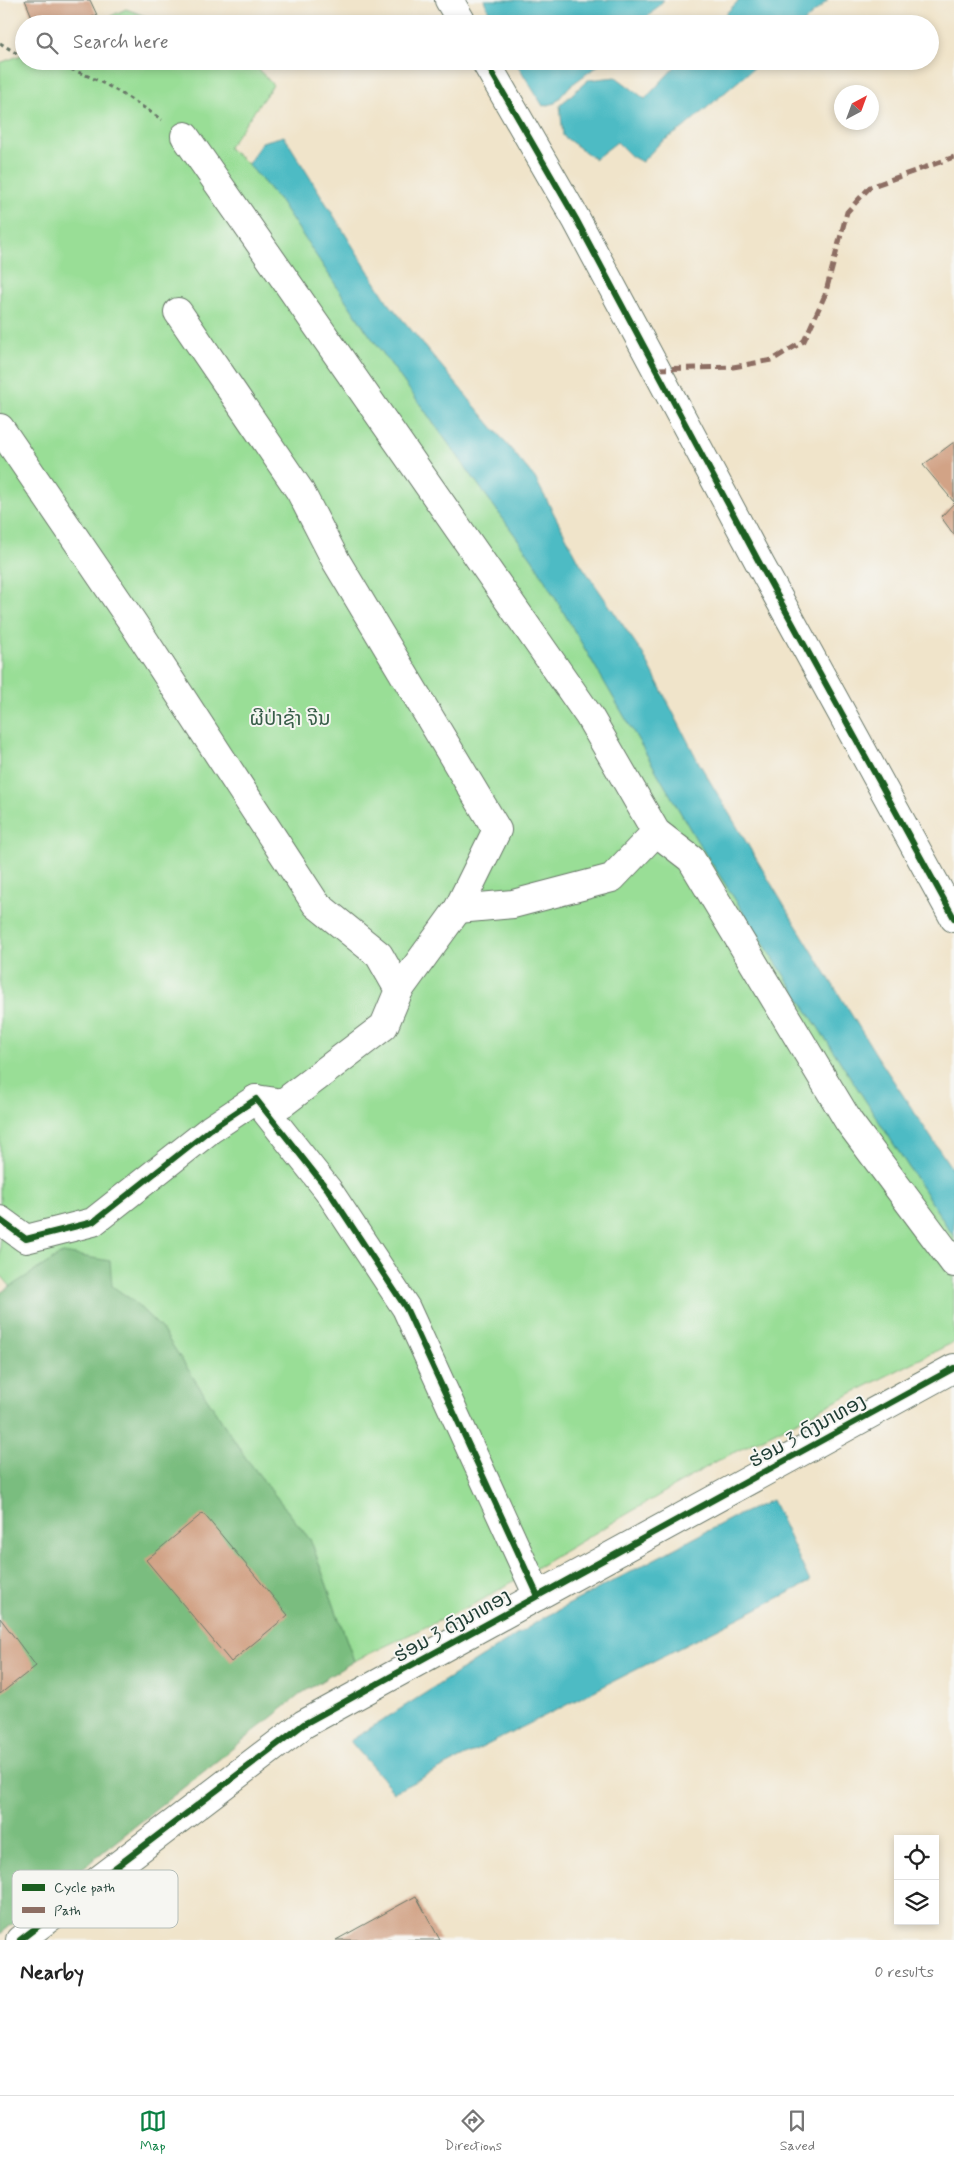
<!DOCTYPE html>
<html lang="en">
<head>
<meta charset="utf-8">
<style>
	body { margin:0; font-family:Mynerve,"Noto Sans Lao",sans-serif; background:#f2f2f2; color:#222 }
	.controls { position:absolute; right:15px; bottom:15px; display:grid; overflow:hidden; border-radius:0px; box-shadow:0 2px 8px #0003 }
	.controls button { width:45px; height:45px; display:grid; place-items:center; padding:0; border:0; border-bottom:1px solid #e0e0e0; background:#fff; color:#222; font:25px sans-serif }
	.compass { position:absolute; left:834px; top:85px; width:45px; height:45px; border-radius:50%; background:#fff; box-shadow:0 2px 8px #0003; rotate:41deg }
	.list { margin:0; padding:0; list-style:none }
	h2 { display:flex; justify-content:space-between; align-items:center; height:65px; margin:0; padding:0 20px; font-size:21px }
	h2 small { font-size:16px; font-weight:400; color:#767676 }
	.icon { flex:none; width:28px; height:28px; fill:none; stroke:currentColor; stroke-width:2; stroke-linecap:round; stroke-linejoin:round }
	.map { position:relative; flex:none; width:954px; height:1940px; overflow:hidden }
	.search { position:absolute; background:#fff; box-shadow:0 2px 8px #0003; left:15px; right:15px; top:15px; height:55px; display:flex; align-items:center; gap:12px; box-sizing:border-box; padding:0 18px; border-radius:28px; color:#767676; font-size:19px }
	.sheet { height:155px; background:#fff }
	nav { display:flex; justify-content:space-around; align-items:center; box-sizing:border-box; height:70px; border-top:1px solid #e0e0e0; background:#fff; font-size:14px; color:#767676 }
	nav a { display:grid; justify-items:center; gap:2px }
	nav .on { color:#0b8043 }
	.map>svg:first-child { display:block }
	.green { fill:#99de96; stroke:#5c8e65 }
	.forest { fill:#7abd7f; stroke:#4c7d5a }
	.water { fill:#4dbbc4; stroke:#367c7c }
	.building { fill:#d2a386 }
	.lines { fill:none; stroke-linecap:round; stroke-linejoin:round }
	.minor-casing { stroke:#687768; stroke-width:30 }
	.path { stroke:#687768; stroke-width:3; stroke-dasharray:4 4; stroke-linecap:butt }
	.minor { stroke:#fff; stroke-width:28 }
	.quiet { stroke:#8d6e63; stroke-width:5; stroke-dasharray:10 5; stroke-linecap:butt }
	.cycleway-casing { stroke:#f6f6f2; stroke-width:9 }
	.cycleway { stroke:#1b5e20; stroke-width:6 }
	.labels { text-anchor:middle; stroke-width:4; stroke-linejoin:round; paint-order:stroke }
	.park-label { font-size:20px; fill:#375d48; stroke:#f6f6f2 }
	.street-label { font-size:20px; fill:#1f3d34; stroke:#f6f6f2 }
	.key { fill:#f6f6f2; stroke:#b6beb9; stroke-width:1 }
	.key-label { font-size:14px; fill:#1f3d34 }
</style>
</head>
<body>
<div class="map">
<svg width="954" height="1940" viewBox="0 0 954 1940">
	<rect width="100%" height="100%" fill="#f6f6f2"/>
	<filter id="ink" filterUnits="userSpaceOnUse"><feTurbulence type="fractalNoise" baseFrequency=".02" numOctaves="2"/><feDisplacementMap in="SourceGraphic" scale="10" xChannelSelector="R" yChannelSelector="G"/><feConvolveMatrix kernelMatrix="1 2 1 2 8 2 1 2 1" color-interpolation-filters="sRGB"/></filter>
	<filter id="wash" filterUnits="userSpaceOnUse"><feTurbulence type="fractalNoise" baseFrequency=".0096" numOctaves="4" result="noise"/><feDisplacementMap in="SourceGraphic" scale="20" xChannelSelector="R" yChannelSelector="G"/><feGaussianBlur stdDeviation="1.12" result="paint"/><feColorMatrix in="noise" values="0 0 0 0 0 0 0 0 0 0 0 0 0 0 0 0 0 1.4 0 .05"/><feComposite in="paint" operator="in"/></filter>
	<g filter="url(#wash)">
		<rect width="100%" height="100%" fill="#f0e4ca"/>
		<!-- green -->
		<g class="green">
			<polygon points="126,9 167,24 94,24"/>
			<polygon points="24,54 24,61 251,61 273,85 228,148 248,164 280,201 361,323 533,560 696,839 954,1237 954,1342 717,1461 480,1601 354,1661 311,1541 245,1457 161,1328 132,1300 63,1253 11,1287 0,1274 0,63"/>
		</g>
		<!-- forest -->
		<polygon class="forest" points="63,1253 110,1261 112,1286 132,1300 161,1328 245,1457 311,1541 354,1661 302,1693 0,1934 0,1293"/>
		<!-- water -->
		<g class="water">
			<polygon points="484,0 664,0 641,24 494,24"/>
			<polygon points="739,0 828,0 802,24 716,24"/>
			<polygon points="515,61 604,61 570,86 555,103 543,106"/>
			<polygon points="680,61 762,61 682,129 660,143 642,162 631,156 617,142 595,159 563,136 560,105 588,80 616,77 645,99"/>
			<polygon points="284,136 387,301 535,478 580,563 643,654 699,763 788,912 877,1056 954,1172 954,1237 696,839 533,560 361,323 280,201 248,164 262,142"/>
			<polygon points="772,1500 810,1582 394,1792 350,1741 543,1618 732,1518"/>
		</g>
		<g id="blocks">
			<!-- building -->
			<g class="building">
				<polygon points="25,0 90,0 97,15 76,24 35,24"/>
				<polygon points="954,442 954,502 923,465"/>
				<polygon points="954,503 954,535 941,517"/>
				<polygon points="203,1513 288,1615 231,1662 146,1560"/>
				<polygon points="0,1618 36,1666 0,1694"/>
				<polygon points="416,1896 440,1940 336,1940"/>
			</g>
		</g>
	</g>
	<g filter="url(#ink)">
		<use href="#blocks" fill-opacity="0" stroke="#687768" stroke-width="1"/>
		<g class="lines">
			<!-- minor casing -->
			<g class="minor-casing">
				<g id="minor">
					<polyline points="449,0 463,24"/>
					<polyline points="485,61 576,219 760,564 954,918"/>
					<polyline points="185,136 589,716 656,832 691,859 849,1122 954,1263"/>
					<polyline points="178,312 300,491 336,561 497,830 458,909 399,990"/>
					<polyline points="0,428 133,623 316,904 379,955 399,990 384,1026 283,1103 256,1099 211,1129 93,1222 26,1239 0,1220"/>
					<polyline points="458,909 513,904 612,878 656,832"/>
					<polyline points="256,1099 328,1190 406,1308 538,1596"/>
					<polyline points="20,1940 304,1724 954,1368"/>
				</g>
			</g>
			<!-- path -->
			<g class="path">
				<polyline points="0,43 24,58"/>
				<path d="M40,61c45,8 85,33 122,59"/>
			</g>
			<!-- minor -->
			<use href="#minor" class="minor"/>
			<!-- quiet -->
			<polyline class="quiet" points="657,369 733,367 772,360 804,341 825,295 847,212 870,187 954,157"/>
			<!-- cycleway casing -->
			<g class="cycleway-casing">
				<g id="cycleway">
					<polyline points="485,61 576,219 760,564 954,918"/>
					<polyline points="0,1220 26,1239 93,1222 211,1129 256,1099 328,1190 406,1308 538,1596"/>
					<polyline points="20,1940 304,1724 954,1368"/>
				</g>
			</g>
			<!-- cycleway -->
			<use href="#cycleway" class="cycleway"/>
		</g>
	</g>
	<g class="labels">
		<!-- park labels -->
		<g class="park-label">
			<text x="290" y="725">ຜີປ່າຊ້າ ຈີນ</text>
		</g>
		<!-- street labels -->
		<g class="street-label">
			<text transform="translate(807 1430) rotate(-29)" y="7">ຮ່ອມ 3 ດົງນາທອງ</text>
			<text transform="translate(452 1625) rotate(-29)" y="7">ຮ່ອມ 3 ດົງນາທອງ</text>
		</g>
	</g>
	<!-- legend -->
	<rect x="12" y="1870" width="166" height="58" rx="8" class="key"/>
	<rect x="22" y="1884" width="23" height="7" fill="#1b5e20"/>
	<rect x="22" y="1907" width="23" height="6" fill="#8d6e63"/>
	<g class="key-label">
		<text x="54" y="1892">Cycle path</text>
		<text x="54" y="1915">Path</text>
	</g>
</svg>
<div class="controls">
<button><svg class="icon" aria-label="locate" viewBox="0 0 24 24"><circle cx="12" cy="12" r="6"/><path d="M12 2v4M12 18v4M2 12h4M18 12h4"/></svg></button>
<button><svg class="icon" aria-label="layers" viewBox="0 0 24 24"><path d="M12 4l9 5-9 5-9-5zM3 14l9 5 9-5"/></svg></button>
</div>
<svg class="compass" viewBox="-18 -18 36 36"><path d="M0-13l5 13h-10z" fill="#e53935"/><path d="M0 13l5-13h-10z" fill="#767676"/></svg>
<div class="search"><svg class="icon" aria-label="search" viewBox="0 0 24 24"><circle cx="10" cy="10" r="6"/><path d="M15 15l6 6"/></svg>Search here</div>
</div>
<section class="sheet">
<h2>Nearby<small>0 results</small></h2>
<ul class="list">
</ul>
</section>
<nav>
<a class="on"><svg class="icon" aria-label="map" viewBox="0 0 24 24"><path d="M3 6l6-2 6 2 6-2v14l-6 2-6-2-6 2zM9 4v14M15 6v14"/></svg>Map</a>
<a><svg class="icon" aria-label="directions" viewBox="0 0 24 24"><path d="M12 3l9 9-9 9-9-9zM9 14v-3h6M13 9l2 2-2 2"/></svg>Directions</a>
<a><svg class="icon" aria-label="saved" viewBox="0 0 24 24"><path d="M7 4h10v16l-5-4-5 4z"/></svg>Saved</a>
</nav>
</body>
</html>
